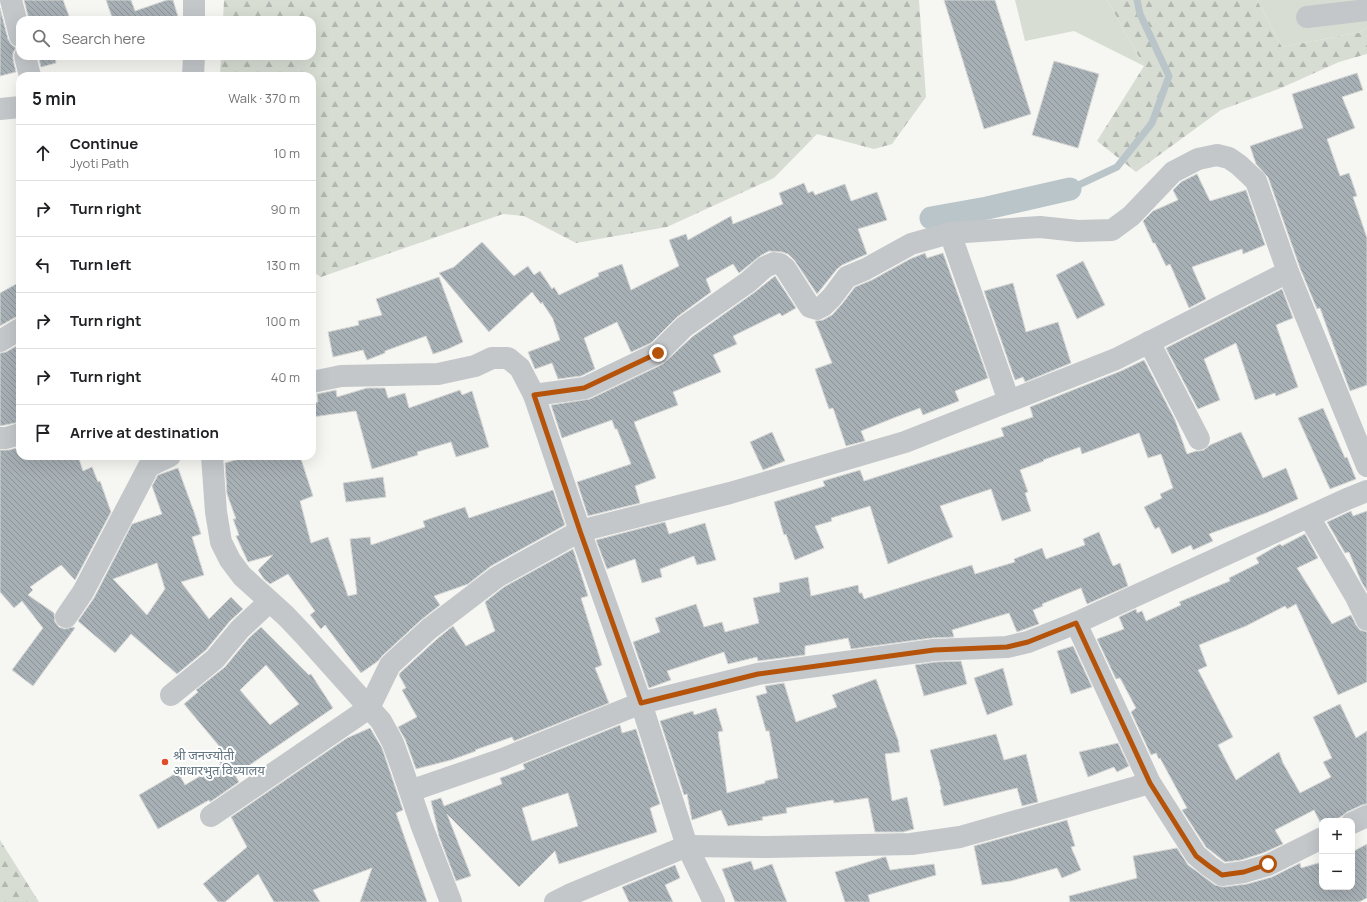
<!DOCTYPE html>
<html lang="en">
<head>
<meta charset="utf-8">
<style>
	body { margin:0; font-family:Manrope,"Noto Sans Devanagari",sans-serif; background:#f6f6f6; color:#202124 }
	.controls { position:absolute; right:12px; bottom:12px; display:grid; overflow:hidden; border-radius:8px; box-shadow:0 4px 16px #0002 }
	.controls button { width:36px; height:36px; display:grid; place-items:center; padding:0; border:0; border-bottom:1px solid #e0e0e0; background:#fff; color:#202124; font:20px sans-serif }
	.stop { position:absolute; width:12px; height:12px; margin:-9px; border:3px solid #b45309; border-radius:50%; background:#fff }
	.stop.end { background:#b45309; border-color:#fff; box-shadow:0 1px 4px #0008 }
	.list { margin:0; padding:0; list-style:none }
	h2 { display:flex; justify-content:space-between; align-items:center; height:52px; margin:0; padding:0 16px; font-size:17px }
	h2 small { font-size:13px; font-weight:400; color:#757577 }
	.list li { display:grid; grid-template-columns:26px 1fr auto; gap:12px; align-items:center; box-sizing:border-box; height:56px; padding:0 16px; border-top:1px solid #e0e0e0 }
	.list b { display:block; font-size:15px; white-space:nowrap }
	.list p { margin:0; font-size:13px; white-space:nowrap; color:#757577 }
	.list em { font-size:13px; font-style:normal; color:#757577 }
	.icon { flex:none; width:22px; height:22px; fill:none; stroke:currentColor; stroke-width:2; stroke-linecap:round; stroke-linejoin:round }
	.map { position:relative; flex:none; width:1367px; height:902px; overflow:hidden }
	.search { position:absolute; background:#fff; box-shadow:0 4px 16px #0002; left:16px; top:16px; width:300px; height:44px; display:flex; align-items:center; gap:10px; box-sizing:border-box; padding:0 14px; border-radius:12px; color:#757577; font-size:15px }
	.panel { position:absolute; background:#fff; box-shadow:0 4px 16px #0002; left:16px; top:72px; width:300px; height:388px; border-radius:12px }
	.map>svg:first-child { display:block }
	.forest { fill:url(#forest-firs) }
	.park { fill:#d7ddd3 }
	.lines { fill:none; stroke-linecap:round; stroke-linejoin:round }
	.stream { stroke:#b9c5c8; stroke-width:7 }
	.canal { stroke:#b9c5c8; stroke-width:23 }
	.building { fill:url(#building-back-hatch); stroke:#d7d7d5; fill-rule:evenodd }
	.minor { stroke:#c3c7ca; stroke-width:22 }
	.route { stroke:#b45309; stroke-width:5 }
	.poi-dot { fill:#e04d28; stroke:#fff; stroke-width:1.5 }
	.labels { text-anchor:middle; stroke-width:4; stroke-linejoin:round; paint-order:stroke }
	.poi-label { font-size:13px; fill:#657783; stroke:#fff; text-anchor:start }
</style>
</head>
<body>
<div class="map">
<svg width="1367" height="902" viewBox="0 0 1367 902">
	<defs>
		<pattern id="forest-firs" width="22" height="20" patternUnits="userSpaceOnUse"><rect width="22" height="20" fill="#d7ddd3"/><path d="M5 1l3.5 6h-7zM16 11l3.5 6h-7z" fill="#b2b8b1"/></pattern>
		<pattern id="building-back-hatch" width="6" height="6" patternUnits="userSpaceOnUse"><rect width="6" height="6" fill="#a7b0b5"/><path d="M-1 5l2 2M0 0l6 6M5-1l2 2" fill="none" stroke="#8c9499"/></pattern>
	</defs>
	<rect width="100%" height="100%" fill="#f6f6f2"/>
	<!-- forest -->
	<g class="forest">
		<polygon points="224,0 919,0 926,97 892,144 874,149 817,134 774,178 667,227 576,243 524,216 503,214 321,277 312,271 312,76 220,76 221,56 312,56 312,20 223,20"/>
		<polygon points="1107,0 1257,0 1282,47 1361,32 1367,27 1367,54 1339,62 1281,88 1221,110 1136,172 1097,141 1144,66"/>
		<polygon points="0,840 39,902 0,902"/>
	</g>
	<!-- park -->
	<g class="park">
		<polygon points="1015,0 1107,0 1144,66 1074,31 1025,41"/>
		<polygon points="1257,0 1367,0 1367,27 1361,32 1282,47"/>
	</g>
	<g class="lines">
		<!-- stream -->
		<polyline class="stream" points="1070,189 1117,167 1152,123 1169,76 1140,14 1137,0"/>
		<!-- canal -->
		<polyline class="canal" points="931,218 987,208 1070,189"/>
	</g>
	<!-- building -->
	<g class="building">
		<polygon points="24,0 63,0 69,16 58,20 29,20"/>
		<polygon points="106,0 131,0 135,11 167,0 173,0 179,20 113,20"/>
		<polygon points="944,0 995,0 1031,114 984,129"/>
		<polygon points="0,8 8,39 11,44 16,48 13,53 13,59 16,72 0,76"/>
		<polygon points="38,56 55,56 56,63 41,67"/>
		<polygon points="1054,61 1099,74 1078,148 1032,135"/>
		<polygon points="1357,73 1363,90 1342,97 1355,128 1327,139 1340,176 1349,173 1357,196 1353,197 1367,238 1367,385 1350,391 1320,308 1317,309 1300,268 1268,177 1256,164 1250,146 1303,128 1292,94"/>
		<polygon points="1197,174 1210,201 1246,190 1265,245 1243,254 1242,249 1192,267 1206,299 1189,308 1170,264 1166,266 1155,243 1153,243 1143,221 1153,211 1178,200 1173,190 1181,182"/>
		<polygon points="804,183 808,193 813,191 815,195 845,184 851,201 877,192 887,220 858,229 867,254 842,265 837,269 817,294 795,261 788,254 782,252 769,251 760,256 739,273 733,264 706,279 711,292 677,317 651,343 631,352 617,322 584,338 595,369 581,376 558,379 552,363 535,369 528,352 560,340 553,319 542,302 541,304 532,292 489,332 439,273 454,267 482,242 514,276 528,266 534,275 540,271 552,289 554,287 559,295 599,276 598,273 622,264 631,290 679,266 669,240 686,234 688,240 731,216 733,224 783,204 779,193"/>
		<polygon points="925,253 927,258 943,253 988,378 955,391 959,401 923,415 920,408 896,417 861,431 865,441 846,446 833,408 829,409 815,369 832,363 815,321 823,320 832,315 842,304 855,287 872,280 910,259"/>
		<polygon points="1083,261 1105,305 1077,319 1056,275"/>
		<polygon points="775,276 796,308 782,316 780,313 733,336 737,344 713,355 721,372 673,392 678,405 634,422 656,478 635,486 640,503 588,516 577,482 631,464 617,429 615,429 612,420 562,438 551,405 590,399 663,364 692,337 755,292"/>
		<polygon points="439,277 463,342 448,349 433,354 426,336 385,351 385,353 367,360 363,350 333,357 328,332 359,325 358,321 382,315 376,299"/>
		<polygon points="20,282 20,317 14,318 0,326 0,293"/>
		<polygon points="1013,283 1026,332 1058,322 1071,363 1025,382 1023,377 1015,380 984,291"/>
		<polygon points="1282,289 1293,318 1276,325 1298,387 1276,396 1275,393 1255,400 1236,343 1204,359 1220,400 1198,409 1166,348"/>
		<polygon points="20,344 20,422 0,426 0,353 6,352"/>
		<polygon points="1144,360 1175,420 1187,454 1196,451 1199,451 1204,450 1210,445 1241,432 1263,478 1286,468 1298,499 1266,513 1209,534 1213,541 1193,550 1191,545 1172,554 1159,527 1155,529 1144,507 1162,498 1160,494 1173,488 1161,454 1148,458 1139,433 1082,454 1080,447 1043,460 1044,461 1020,470 1028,492 1025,493 1031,511 1002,521 991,489 940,506 953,537 888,564 870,506 831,518 832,521 815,526 824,548 795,560 786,534 784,535 774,502 825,486 823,481 860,470 864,481 1004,436 1001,428 1033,417 1030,407 1121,371"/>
		<polygon points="367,388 385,388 388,398 405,393 409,408 460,390 462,395 472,391 489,447 456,457 451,442 417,452 418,455 372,469 356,411 312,417 312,404 318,402 317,394 336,390 337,397"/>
		<polygon points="1323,408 1345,458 1347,457 1356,479 1330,489 1298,418"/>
		<polygon points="772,432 785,461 763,470 750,442"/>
		<polygon points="20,447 20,456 78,456 83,471 92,467 98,482 100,481 111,512 75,580 61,565 30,587 33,590 28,595 54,613 55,622 59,627 65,629 73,627 75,628 33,686 12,670 43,628 22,601 14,608 0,592 0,450 9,450"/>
		<polygon points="249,456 300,456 313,496 300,501 311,543 328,537 348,596 357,594 350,539 370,537 371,545 425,527 423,521 465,507 469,518 553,490 565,525 491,566 468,584 434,596 440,605 421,620 382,656 378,661 361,673 325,625 321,629 310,615 315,611 288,574 270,584 264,579 258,570 273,555 248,562 236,536 239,535 233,519 236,519 227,494 225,463"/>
		<path d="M178,468l16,44 7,22 -9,3 12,38 -23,7 28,37 22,-22 12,12 -13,12 -24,29 -29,24 -46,-40 -16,19 -37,-32 16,-23 38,-74 30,-10 -10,-28 6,-11zM157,563l8,26 -18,26 -34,-36z"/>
		<polygon points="383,477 386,497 346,502 343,483"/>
		<polygon points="1351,511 1353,516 1367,511 1367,591 1361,581 1349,552 1345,553 1327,522"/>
		<polygon points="665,522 669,534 705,523 716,560 697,565 694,556 660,569 662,577 642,583 635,559 607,569 596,540"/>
		<polygon points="1099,532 1113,566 1120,563 1128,586 1087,604 1081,588 1042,604 1043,606 1033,610 1039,624 1017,632 1009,613 952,630 954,637 932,638 851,649 848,638 805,646 805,655 758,661 757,657 728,664 724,652 667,671 671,680 649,688 633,642 660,632 655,618 696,604 704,627 722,622 725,632 759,623 753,598 780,592 779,583 808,577 811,596 858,585 859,593 862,593 864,599 972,565 975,574 1015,562 1014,559 1042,548 1046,559 1085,545 1083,539"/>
		<polygon points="1305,534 1318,558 1297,568 1332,624 1351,615 1356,625 1360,630 1367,632 1367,682 1338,695 1296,604 1287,609 1285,606 1246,626 1199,645 1207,666 1198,670 1233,737 1218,745 1236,780 1279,752 1283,763 1300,793 1331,777 1323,762 1332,758 1313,717 1340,704 1356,738 1367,731 1367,804 1362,805 1347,812 1342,816 1333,821 1322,821 1322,826 1314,810 1275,830 1283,844 1263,853 1241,860 1225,862 1206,847 1182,810 1187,808 1160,758 1159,759 1156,753 1151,755 1131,712 1136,708 1120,678 1116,679 1097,639 1124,629 1119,617 1136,609 1137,613 1142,611 1146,621 1181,605 1179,602 1230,581 1229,578 1259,563 1256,558 1280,544 1282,546"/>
		<polygon points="573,549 588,596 581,598 602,665 595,668 609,703 514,741 512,737 475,750 476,751 451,760 416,769 405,739 398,727 417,717 402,690 406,688 399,675 400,673 437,639 453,626 466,646 495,631 485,602 504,587"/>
		<path d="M261,627l48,48 2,-1 22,34 -98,67 4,7 -29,20 -1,-2 -51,29 -19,-34 39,-23 7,13 36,-21 -4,-6 8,-5 -41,-49 14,-12 -2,-2 29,-23 24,-29zM266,665l33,39 -29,21 -30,-35z"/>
		<polygon points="1073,646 1092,687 1071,694 1057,651"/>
		<polygon points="961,661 967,684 924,696 915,665 935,662"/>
		<polygon points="1003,668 1013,705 987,715 974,678"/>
		<polygon points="876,679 898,740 900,752 885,754 892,801 907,797 914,829 903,832 875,832 868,798 834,803 833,800 786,808 787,813 762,817 763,820 728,826 721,810 692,820 687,794 684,795 660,721 693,711 694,715 716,708 723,731 718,732 727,793 765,783 765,781 778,778 769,731 766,731 756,696 767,693 765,686 784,683 796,722 837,707 832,695"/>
		<path d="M620,725l2,8 14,-4 24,75 -10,4 7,24 -98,32 -4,-13 -36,36 -72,-73 24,62 -15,5 -17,-45 -8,-35 10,-3 3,8 58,-22 -2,-6 25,-9 -2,-5zM568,793l10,33 -46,15 -10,-33z"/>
		<polygon points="370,728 382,748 403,810 396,813 427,902 360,902 372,868 313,890 320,902 274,902 258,874 225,902 218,902 203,884 247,847 231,817 347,738"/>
		<polygon points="996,734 1004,760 1026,754 1038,802 1022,806 1017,788 944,806 940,790 941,789 930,750"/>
		<polygon points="1118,743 1129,766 1117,772 1114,767 1088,777 1079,752"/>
		<polygon points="1067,820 1075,846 1071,847 1081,870 1062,878 1057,868 1011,881 982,885 974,846"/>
		<polygon points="1367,844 1367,898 1359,902 1070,902 1069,896 1137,878 1133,856 1177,848 1188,865 1215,885 1223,887 1247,884 1272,877 1300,863 1301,868 1322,862 1322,887 1352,887 1352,852"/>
		<polygon points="884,857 886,857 890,870 934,864 936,875 868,895 870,902 845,902 835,872"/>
		<polygon points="751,861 754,870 772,864 787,902 735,902 722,869"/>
		<polygon points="675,865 680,878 665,885 673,902 629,902 622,887"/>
	</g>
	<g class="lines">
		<!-- minor -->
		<g class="minor">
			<polyline points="11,0 20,36"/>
			<polyline points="1307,17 1367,10"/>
			<polyline points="194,20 194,0"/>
			<polyline points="25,56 30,76"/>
			<polyline points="193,76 194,56"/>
			<polyline points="0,109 20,107"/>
			<polyline points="950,233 1009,401"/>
			<polyline points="0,341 20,329"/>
			<polyline points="1149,342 1199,439"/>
			<polyline points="312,382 341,376 438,374 475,366 492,358 508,358 520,368 534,395 580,531 641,703 687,846 714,902"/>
			<polyline points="534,395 585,388 658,353 684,327 748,282 765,267 774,263 780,264 785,268 810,307 817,309 823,306 832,297 847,277 866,269 911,244 950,233 1040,227 1078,231 1112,230 1131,216 1173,172 1198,159 1217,155 1229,158 1239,165 1256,181 1288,272 1367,466"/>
			<polyline points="0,438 6,438 20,434"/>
			<polyline points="212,456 216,512 221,542 230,560 242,576 286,616 304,635 381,721 393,743 402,768 421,824 451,902"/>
			<polyline points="1309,517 1356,597 1367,620"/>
			<polyline points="66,617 83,592 149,466 170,456"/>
			<polyline points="1076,623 1150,783 1196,855 1209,866 1222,875 1244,872 1268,865 1322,838"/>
			<polyline points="171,695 215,659 240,629 269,602"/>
			<polyline points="410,791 503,759 641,703 758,674 934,650 1007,647 1028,642 1076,623 1347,499 1367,491"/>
			<polyline points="211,816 369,708 390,665 429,629 497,577 580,531 730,493 905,442 1116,359 1288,272"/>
			<polyline points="1352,823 1367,816"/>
			<polyline points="555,902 569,895 687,846 768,847 911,844 960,837 1150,783"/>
		</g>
	</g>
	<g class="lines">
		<!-- route -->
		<polyline class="route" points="658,353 584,388 534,395 580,531 641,703 758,674 934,650 1007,647 1028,642 1076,623 1150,783 1196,856 1209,866 1222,875 1244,872 1268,864"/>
	</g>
	<!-- markers -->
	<circle class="poi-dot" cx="165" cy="762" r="4"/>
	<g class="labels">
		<!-- poi labels -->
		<g class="poi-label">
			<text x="173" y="760">श्री जनज्योती<tspan x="173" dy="15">आधारभुत विध्यालय</tspan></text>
		</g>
	</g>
</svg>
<div class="controls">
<button>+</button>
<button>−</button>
</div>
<div class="stop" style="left:1268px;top:864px"></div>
<div class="stop end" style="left:658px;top:353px"></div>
<div class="search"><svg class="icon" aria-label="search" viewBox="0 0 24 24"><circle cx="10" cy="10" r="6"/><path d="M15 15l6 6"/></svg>Search here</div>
<section class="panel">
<h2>5 min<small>Walk · 370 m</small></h2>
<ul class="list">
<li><svg class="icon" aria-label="ahead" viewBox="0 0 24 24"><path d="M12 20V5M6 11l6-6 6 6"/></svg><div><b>Continue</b><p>Jyoti Path</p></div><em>10 m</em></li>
<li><svg class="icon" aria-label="right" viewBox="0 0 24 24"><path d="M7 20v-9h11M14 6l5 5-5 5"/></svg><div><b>Turn right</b></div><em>90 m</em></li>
<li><svg class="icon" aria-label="left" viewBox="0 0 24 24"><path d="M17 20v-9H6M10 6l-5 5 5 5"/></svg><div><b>Turn left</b></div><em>130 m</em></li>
<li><svg class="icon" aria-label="right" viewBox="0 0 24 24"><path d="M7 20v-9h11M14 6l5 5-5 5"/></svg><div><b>Turn right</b></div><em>100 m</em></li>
<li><svg class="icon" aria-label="right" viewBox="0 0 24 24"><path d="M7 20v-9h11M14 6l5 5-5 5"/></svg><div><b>Turn right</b></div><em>40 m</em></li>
<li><svg class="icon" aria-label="arrive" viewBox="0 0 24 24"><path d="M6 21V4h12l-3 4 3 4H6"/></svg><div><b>Arrive at destination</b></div></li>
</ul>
</section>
</div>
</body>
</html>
